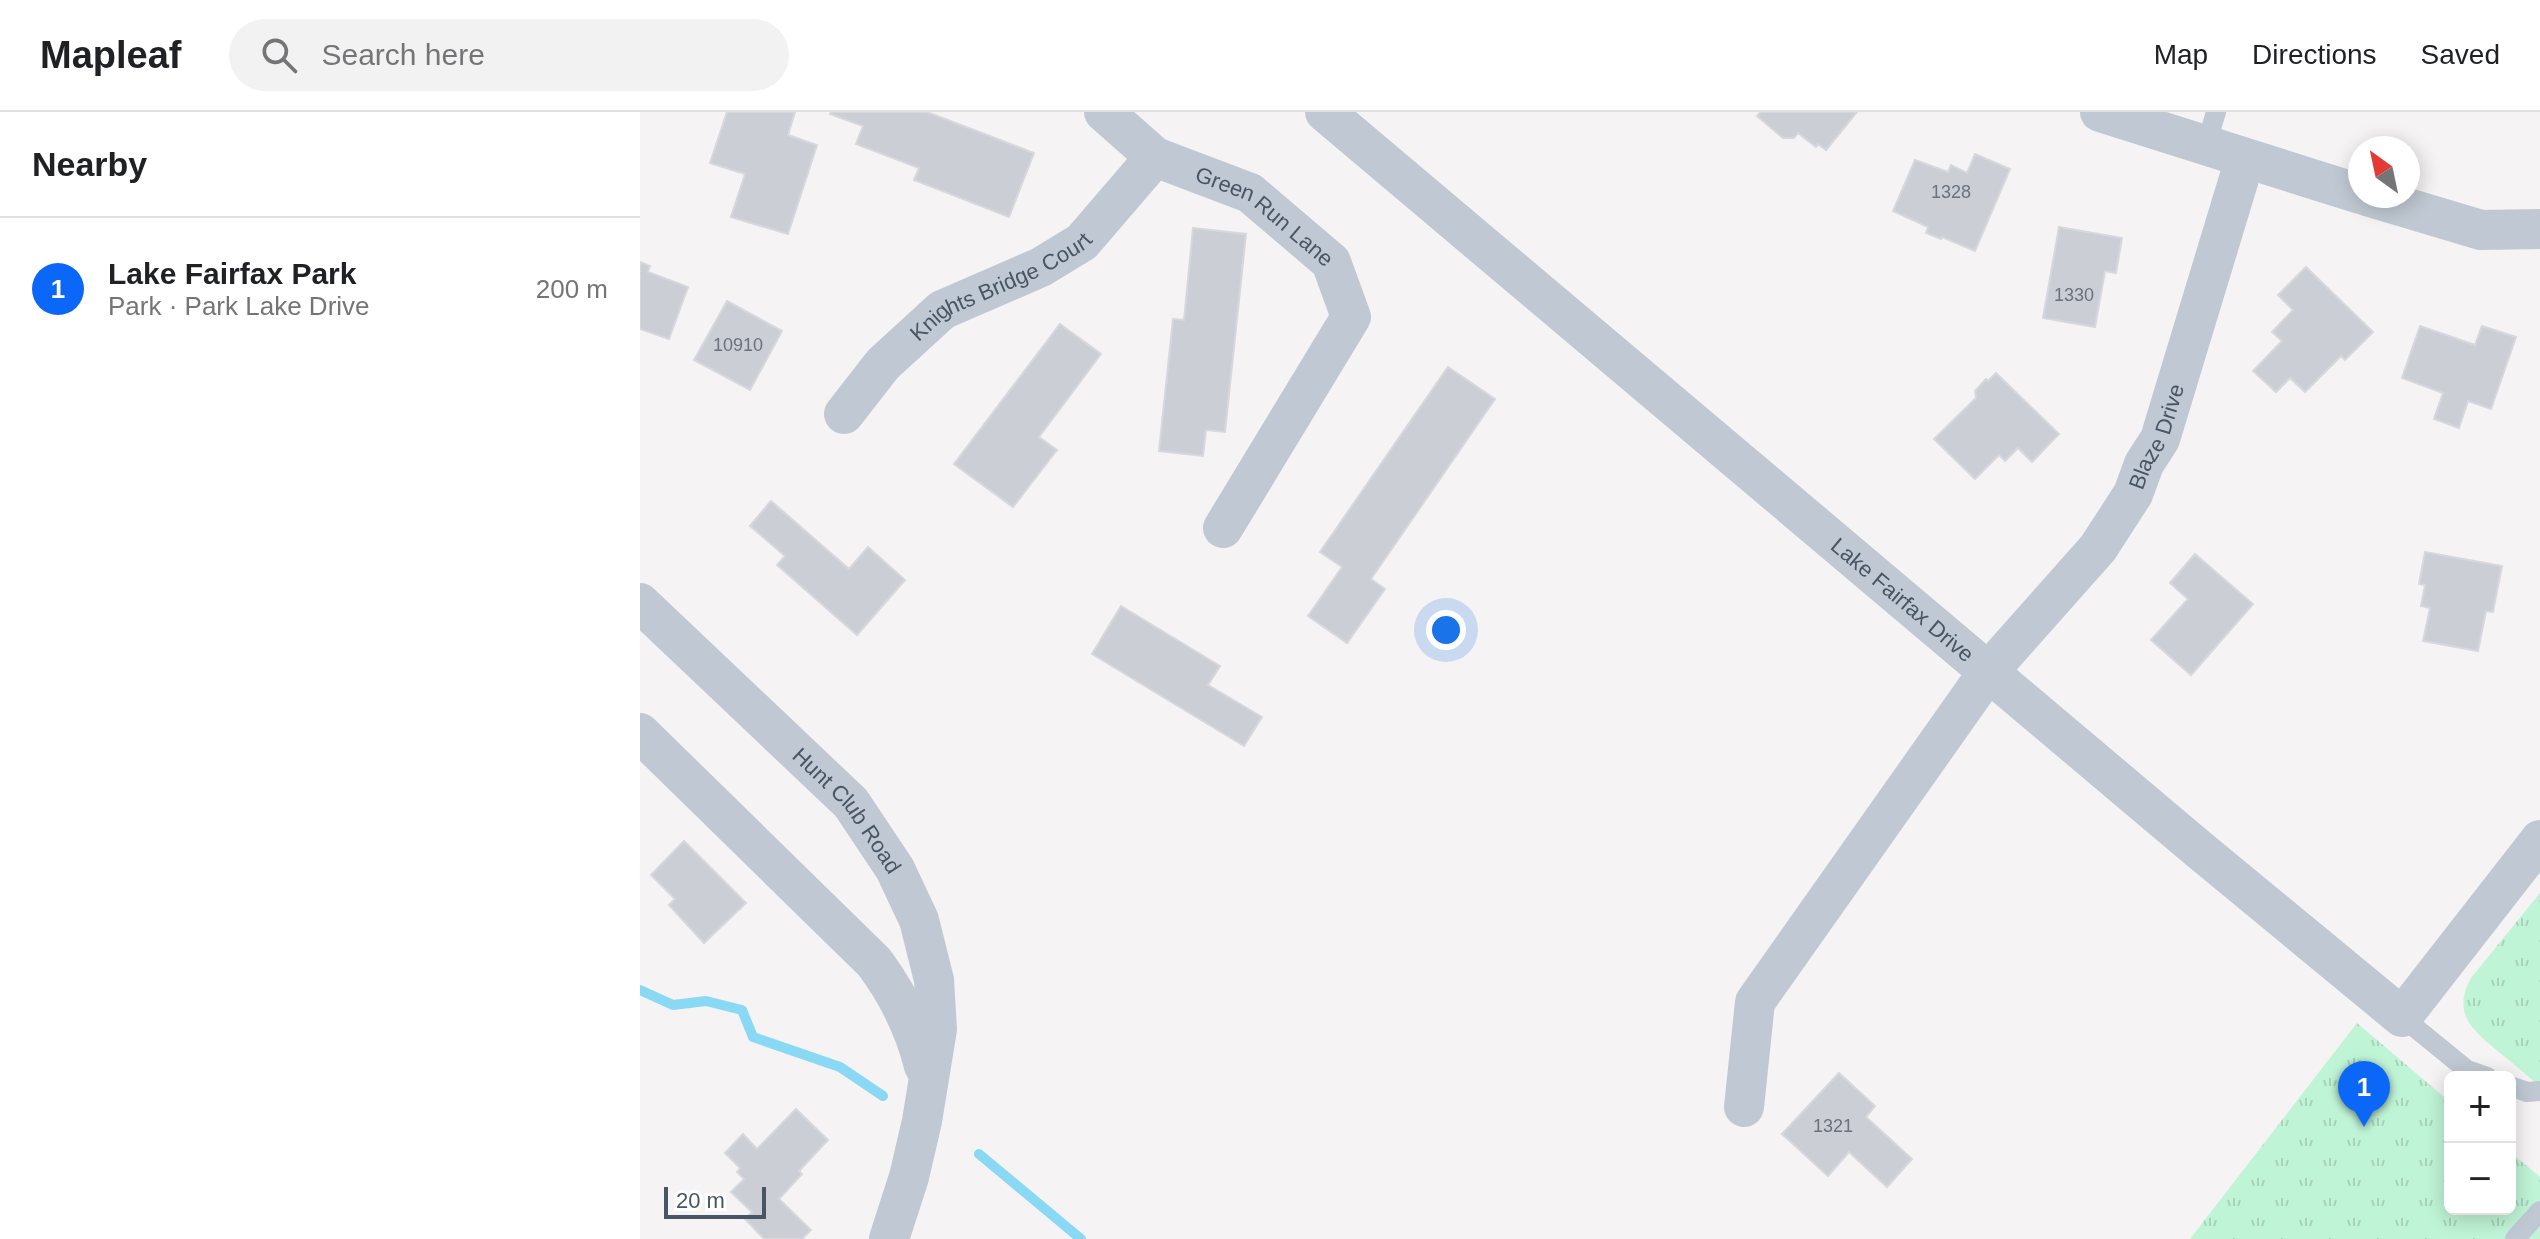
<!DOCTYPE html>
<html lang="en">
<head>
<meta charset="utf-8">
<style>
	body { margin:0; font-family:Helvetica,sans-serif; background:#f2f2f2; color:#202124 }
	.controls { position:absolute; right:24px; bottom:24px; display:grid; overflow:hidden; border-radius:12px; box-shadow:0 4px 20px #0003 }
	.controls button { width:72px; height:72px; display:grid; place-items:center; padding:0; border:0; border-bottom:2px solid #e0e0e0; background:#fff; color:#202124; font:40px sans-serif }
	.compass { position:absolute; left:1708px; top:24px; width:72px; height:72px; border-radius:50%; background:#fff; box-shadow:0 4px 20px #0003; rotate:327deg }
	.scale { position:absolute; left:24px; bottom:20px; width:102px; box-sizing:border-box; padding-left:8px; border:4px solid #485563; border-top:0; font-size:22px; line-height:28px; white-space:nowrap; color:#485563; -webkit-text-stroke:6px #fff; paint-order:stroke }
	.you { position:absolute; left:806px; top:518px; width:28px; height:28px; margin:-20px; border:6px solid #fff; border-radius:50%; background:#1a73e8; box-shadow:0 0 0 12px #1a73e833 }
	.badge { display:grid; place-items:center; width:52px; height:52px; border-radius:50%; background:#0b67f7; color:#fff; font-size:26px; font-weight:700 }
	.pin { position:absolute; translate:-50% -66px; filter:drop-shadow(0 2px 4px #0008) }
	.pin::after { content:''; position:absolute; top:42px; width:28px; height:24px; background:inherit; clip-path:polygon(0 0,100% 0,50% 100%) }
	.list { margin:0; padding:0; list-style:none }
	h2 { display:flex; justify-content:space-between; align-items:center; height:104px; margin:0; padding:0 32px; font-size:34px }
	h2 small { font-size:26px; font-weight:400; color:#757577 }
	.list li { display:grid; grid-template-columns:52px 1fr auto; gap:24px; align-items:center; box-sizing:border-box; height:144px; padding:0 32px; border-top:2px solid #e0e0e0 }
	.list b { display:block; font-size:30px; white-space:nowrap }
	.list p { margin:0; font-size:26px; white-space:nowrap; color:#757577 }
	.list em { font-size:26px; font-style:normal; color:#757577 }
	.icon { flex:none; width:44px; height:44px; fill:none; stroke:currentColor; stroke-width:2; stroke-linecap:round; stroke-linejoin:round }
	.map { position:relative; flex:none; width:1900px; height:1127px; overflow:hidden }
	header { display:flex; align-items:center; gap:48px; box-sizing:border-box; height:112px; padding:0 40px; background:#fff; border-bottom:2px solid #e0e0e0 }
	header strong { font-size:38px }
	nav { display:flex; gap:44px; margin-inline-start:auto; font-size:28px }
	.search { width:560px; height:72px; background:#f2f2f2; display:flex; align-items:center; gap:20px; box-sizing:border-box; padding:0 28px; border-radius:44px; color:#757577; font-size:30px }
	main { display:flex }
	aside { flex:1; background:#fff }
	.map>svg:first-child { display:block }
	.park { fill:url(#park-tufts) }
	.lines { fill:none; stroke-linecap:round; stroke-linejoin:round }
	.stream { stroke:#89d9f5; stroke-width:10 }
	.building { fill:#ccced5; stroke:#d6d8de; stroke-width:2 }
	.service { stroke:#c0c9d3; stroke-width:20 }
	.minor { stroke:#c0c9d3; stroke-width:40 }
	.labels { text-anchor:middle; stroke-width:7; stroke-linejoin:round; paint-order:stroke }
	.number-label { font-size:18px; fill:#697380 }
	.street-label { font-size:22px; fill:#485563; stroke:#fff }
</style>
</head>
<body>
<header>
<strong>Mapleaf</strong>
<div class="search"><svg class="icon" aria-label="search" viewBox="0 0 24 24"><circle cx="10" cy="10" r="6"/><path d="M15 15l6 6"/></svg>Search here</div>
<nav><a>Map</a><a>Directions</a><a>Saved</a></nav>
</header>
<main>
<aside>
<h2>Nearby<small></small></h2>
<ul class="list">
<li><span class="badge">1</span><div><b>Lake Fairfax Park</b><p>Park · Park Lake Drive</p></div><em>200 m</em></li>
</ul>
</aside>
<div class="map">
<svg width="1900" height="1127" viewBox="0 0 1900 1127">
	<defs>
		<pattern id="park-tufts" width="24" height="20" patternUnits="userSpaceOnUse" patternTransform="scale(2)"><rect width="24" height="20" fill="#bff4d6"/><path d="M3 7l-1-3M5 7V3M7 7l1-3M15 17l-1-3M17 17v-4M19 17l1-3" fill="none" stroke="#a6d3ba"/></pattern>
	</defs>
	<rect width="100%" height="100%" fill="#f5f3f3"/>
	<!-- park -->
	<g class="park">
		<path d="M1900,781v194c-13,-12 -26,-23 -40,-34 -26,-22 -49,-38 -29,-75z"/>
		<polygon points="1717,911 1810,990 1810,1097 1870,1097 1870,1040 1900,1065 1900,1127 1550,1127"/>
	</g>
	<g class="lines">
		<!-- stream -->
		<g class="stream">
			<polyline points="0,878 33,893 66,889 102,898 113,925 200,955 243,984"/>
			<polyline points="339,1042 441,1127"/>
		</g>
	</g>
	<!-- building -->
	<g class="building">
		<polygon points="87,0 155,0 148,23 177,33 148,122 91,105 105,62 70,51"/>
		<polygon points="191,0 287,0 394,41 369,105 274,68 279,56 216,32 223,14 190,2"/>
		<polygon points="1121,0 1217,0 1186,38 1178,32 1176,35 1158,21 1154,26 1143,26 1117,4"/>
		<polygon points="1335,42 1370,57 1335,139 1302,125 1301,127 1286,121 1288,115 1253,99 1275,48 1308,60 1311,53 1327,61"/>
		<polygon points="1419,115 1482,126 1476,161 1465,159 1455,215 1403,206"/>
		<polygon points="553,116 606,122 585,320 566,318 563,344 519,339 533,207 544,208"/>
		<polygon points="0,150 10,154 8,160 48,175 29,227 0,217"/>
		<polygon points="1666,155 1733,220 1705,248 1701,244 1665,280 1650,266 1636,280 1613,259 1642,229 1632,220 1653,198 1638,183"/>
		<polygon points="87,189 142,219 110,278 54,248"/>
		<polygon points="420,212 461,242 399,325 417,338 373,395 314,352"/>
		<polygon points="1780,214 1835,233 1842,214 1876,225 1851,297 1828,289 1819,316 1794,307 1803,281 1762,266"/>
		<polygon points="808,255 855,287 731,467 745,477 707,531 668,504 702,455 680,440"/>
		<polygon points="1356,261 1419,322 1392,350 1378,336 1365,349 1359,343 1335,367 1294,327 1336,286 1335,279 1346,267 1348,269"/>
		<polygon points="131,389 209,457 228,435 265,468 217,523 137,453 145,444 110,414"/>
		<polygon points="1785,440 1862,454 1853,500 1846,499 1838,539 1783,529 1790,496 1781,494 1785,473 1779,472"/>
		<polygon points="1555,442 1613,492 1551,563 1511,528 1548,487 1530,471"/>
		<polygon points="481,494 580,554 568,573 622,605 604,634 452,542"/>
		<polygon points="44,729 106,791 64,831 29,793 35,787 11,763"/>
		<polygon points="1199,961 1235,994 1226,1005 1272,1047 1247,1075 1209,1040 1188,1064 1142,1022"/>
		<polygon points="156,997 188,1028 159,1059 162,1062 139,1087 171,1118 162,1127 124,1127 105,1107 112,1100 91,1080 104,1067 97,1060 100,1056 85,1041 103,1022 117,1037"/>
	</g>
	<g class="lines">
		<!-- service -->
		<g class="service">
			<polyline points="1566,34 1576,0"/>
			<polyline points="1762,905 1827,958 1847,965"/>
			<polyline points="1870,974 1887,980 1900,979"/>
			<polyline points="1875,1127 1900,1099"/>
		</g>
		<!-- minor -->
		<g class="minor">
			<path id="s1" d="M464,0l51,45 95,36 81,69 20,55 -128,211"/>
			<path id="s2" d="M685,0l871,735 206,170 138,-177"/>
			<polyline points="1460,0 1720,82"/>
			<polyline points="1727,84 1841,118 1900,117"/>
			<path id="s3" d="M204,302l39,-50 59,-54 99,-43 41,-25 73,-85"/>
			<path id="s4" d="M0,491l211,200 44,66 24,51 15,60 3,49 -15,92 -13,56 -20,62"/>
			<path d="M0,621l234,229c24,32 40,64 50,104"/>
			<path id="s5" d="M1104,995l11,-105 233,-330 110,-124 35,-54 11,-30 16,-25 85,-280"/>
		</g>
	</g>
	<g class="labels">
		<!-- number labels -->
		<g class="number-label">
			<text x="1311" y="86">1328</text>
			<text x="1434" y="189">1330</text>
			<text x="98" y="239">10910</text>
			<text x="1193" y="1020">1321</text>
		</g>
		<!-- street labels -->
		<g class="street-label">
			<text dy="8" stroke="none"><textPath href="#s1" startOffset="194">Green Run Lane</textPath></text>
			<text dy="8" stroke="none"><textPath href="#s3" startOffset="206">Knights Bridge Court</textPath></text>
			<text dy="8" stroke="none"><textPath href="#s5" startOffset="802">Blaze Drive</textPath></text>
			<text dy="8" stroke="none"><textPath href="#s2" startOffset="756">Lake Fairfax Drive</textPath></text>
			<text dy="8" stroke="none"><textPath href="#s4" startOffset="294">Hunt Club Road</textPath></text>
		</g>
	</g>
</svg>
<div class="controls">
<button>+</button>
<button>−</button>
</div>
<svg class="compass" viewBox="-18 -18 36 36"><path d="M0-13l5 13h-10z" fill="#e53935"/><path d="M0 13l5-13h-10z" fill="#757577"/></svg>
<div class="scale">20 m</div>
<div class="you"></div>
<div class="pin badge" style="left:1724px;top:1015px">1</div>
</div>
</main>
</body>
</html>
